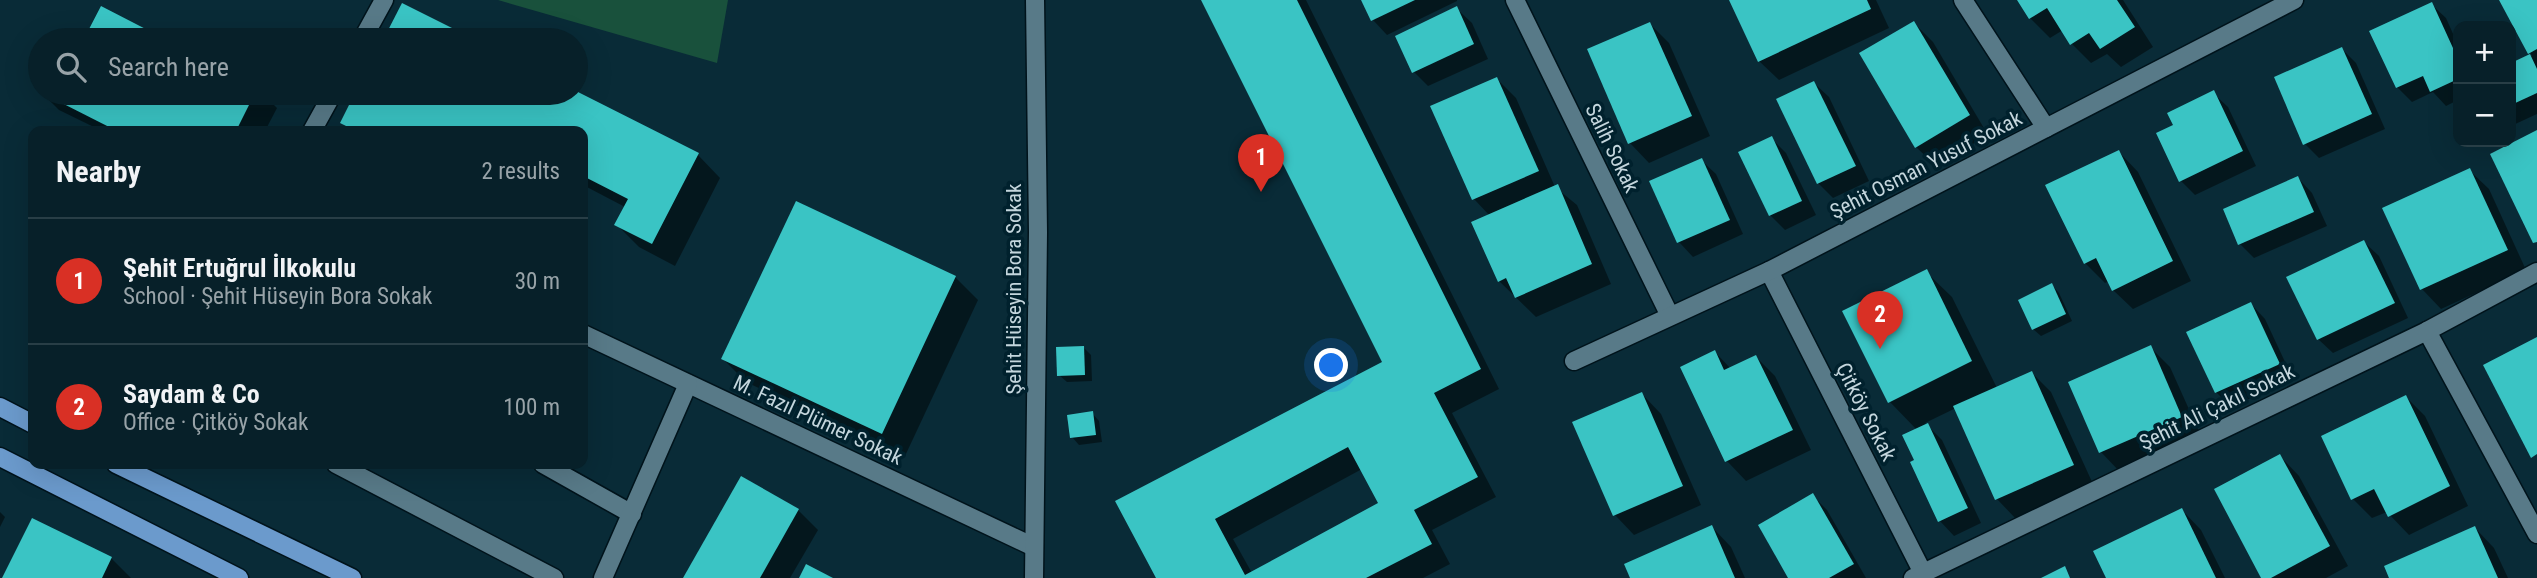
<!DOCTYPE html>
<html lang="en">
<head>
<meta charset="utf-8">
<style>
	body { margin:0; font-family:"Roboto Condensed",sans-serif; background:#152d35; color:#f1f3f6 }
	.controls { position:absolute; right:21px; top:21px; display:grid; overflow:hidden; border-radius:14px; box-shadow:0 7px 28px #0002 }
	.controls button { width:63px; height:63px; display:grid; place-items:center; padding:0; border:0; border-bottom:2px solid #283e46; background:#072029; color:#f1f3f6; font:35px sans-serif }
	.you { position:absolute; left:1332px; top:366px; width:24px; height:24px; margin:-18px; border:5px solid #fff; border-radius:50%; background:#1a73e8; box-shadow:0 0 0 10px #1a73e833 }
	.badge { display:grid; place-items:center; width:46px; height:46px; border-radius:50%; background:#d93025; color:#fff; font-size:23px; font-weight:700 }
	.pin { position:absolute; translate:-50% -58px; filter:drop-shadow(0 2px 4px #0008) }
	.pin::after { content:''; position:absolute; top:37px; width:24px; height:21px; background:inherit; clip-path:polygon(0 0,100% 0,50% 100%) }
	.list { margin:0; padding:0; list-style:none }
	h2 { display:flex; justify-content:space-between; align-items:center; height:91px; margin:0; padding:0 28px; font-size:30px }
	h2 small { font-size:23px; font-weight:400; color:#98a3a8 }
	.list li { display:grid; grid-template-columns:46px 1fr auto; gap:21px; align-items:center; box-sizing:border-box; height:126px; padding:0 28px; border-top:2px solid #283e46 }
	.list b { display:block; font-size:26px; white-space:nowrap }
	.list p { margin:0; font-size:23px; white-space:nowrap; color:#98a3a8 }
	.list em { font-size:23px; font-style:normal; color:#98a3a8 }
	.icon { flex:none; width:38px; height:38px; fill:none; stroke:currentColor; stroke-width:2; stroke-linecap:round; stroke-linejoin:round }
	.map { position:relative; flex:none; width:2537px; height:578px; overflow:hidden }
	.search { position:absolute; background:#072029; box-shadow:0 7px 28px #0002; left:28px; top:28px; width:560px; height:77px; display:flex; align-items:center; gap:18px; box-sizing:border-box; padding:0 24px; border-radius:38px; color:#98a3a8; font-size:26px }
	.panel { position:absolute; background:#072029; box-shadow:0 7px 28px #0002; left:28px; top:126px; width:560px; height:343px; border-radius:14px }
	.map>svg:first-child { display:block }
	.green { fill:#19513c }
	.shadow { fill:#0007; fill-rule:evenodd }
	.building { fill:#3ac4c4; fill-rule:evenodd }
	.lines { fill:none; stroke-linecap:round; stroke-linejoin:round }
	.service-casing { stroke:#00131b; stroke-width:21 }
	.minor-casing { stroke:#00131b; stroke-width:21 }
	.primary-casing { stroke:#00131b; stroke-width:21 }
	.service { stroke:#587a88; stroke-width:18 }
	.minor { stroke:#587a88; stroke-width:18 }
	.primary { stroke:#6b9acc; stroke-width:18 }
	.labels { text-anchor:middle; stroke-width:7; stroke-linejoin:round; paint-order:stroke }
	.street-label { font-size:21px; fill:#c4d6dd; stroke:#00212d }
</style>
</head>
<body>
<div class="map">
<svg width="2537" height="578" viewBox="0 0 2537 578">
	<rect width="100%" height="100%" fill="#092b37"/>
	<!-- green -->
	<polygon class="green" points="498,0 728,0 717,63"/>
	<!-- shadow -->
	<g class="shadow">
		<path d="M1203,0h103l193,389 -47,24 44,84 -64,33 18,34 -27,14h-265l-40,-77 267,-138zM1362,469l18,34 -128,70 -19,-34z"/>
		<polygon points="1363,0 1457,0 1457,1 1387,35 1373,20"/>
		<polygon points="1731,0 1876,0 1889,28 1779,80 1759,61"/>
		<polygon points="2019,0 2123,0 2153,47 2121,67 2107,54 2091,63 2072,44 2063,30 2050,38 2030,18"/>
		<polygon points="2501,0 2537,0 2537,114 2511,126 2511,65 2532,56"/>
		<polygon points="2431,4 2446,18 2458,45 2458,100 2446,106 2433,92 2412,102 2397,87"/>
		<polygon points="1457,9 1472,23 1488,59 1428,86 1414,72"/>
		<polygon points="1914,23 1933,42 1988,135 1936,166 1916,147"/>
		<polygon points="1650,24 1669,43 1710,136 1649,163 1630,143"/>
		<polygon points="2342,49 2356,63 2385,129 2319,158 2305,144"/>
		<polygon points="1497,79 1516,98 1555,187 1577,205 1611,284 1536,317 1499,281 1490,216 1474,199 1433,107"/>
		<polygon points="1814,83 1829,97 1869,181 1833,198 1818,183"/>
		<polygon points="42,93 262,93 277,108 265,131 102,131 59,110"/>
		<polygon points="357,93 575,93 698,155 720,178 675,266 639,247 616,224 625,207 583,185 583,131 350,131 342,123"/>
		<polygon points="2213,93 2228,107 2256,166 2195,195 2181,181"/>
		<polygon points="1771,138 1786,153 1816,215 1785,230 1770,215"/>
		<polygon points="2119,152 2138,172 2191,281 2133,309 2113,290 2109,281 2105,283 2085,263"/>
		<polygon points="1701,160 1716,174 1743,234 1693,257 1679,242 1652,182"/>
		<polygon points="2469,170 2489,189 2526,270 2441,309 2422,289 2385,209"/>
		<polygon points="2298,178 2312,193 2327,226 2254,258 2240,244"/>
		<polygon points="2364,242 2379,256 2408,318 2333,353 2318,339"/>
		<polygon points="1926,272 1952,297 1997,388 2032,373 2051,392 2093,484 2016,519 1997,499 1956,408 1925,423 1942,440 1981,523 1954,536 1940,521 1913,462 1916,461 1917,430 1890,402 1845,312"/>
		<polygon points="955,277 978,300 905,456 746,382 723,359"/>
		<polygon points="2052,285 2059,293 2072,321 2041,336 2033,329"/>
		<polygon points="2251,304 2265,319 2293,379 2231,407 2216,392"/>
		<polygon points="2150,347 2170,367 2201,436 2120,472 2101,452"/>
		<polygon points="1084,348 1091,355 1092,381 1067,382 1059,375"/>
		<polygon points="1715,352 1731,369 1756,357 1775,376 1811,450 1746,481 1727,461 1682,368"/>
		<polygon points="1642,394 1661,414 1701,505 1634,535 1615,515"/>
		<polygon points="2406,397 2425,416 2468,506 2409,535 2387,512 2372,518 2353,499"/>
		<polygon points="1092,413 1099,421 1102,442 1079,445 1072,437"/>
		<polygon points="2280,456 2299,476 2348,566 2326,578 2263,578"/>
		<polygon points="1813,496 1827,510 1866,578 1790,578"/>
		<polygon points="798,510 818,530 790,578 685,578"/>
		<polygon points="2182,510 2201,530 2225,578 2108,578"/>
		<polygon points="0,512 5,517 0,527"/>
		<polygon points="1712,527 1731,547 1745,578 1632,578"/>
		<polygon points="2475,528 2494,548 2508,578 2391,578"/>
		<polygon points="111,558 131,578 4,578"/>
	</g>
	<!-- building -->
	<g class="building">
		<path d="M1201,0h96l184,369 -47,24 44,84 -64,33 18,34 -66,34h-210l-41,-77 267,-139zM1348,447l30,56 -133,72 -30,-56z"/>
		<polygon points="1361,0 1415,0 1371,21"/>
		<polygon points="1729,0 1867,0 1871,9 1758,62"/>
		<polygon points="2017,0 2117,0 2135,27 2100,49 2089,33 2070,45 2047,8 2029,19"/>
		<polygon points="2499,0 2537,0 2537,49 2528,54"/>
		<polygon points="2432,2 2458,59 2458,79 2430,92 2423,76 2396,88 2369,31"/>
		<polygon points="402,3 476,40 383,40"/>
		<polygon points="101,6 167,40 63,40 69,30 88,31"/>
		<polygon points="1457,6 1474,44 1412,73 1395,36"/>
		<polygon points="1914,21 1970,115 1915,148 1859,53"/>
		<polygon points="1650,22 1692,116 1628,144 1587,49"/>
		<polygon points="2342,47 2372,114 2303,145 2274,77"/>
		<polygon points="2530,54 2537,69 2537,93 2511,105 2511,63"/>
		<polygon points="1497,77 1539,171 1472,200 1430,106"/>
		<polygon points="1814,81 1856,166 1817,184 1776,99"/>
		<polygon points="2214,90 2243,151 2179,182 2156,133 2173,125 2167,113"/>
		<polygon points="576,91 699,153 652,244 614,225 628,199 583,176 583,131 496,131 485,126 483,131 356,131 340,123 355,93 576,93"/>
		<polygon points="42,93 255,93 236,131 117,131"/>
		<polygon points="2537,130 2537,242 2533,243 2490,154"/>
		<polygon points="1772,136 1802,201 1769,216 1738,152"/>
		<polygon points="2119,150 2173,261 2112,291 2096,258 2084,264 2045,185"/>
		<polygon points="1702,158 1730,220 1677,243 1649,181"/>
		<polygon points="2470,168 2508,250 2420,290 2382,208"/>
		<polygon points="2298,176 2314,212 2238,245 2223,209"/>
		<polygon points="1558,184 1592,264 1515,298 1506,278 1498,282 1471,222"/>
		<polygon points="796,201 956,276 882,434 721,359"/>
		<polygon points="2364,240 2395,303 2317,340 2286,277"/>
		<polygon points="1927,269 1972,361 1888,403 1842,311"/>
		<polygon points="2052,283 2066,314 2032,330 2018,300"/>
		<polygon points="2251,302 2280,364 2215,393 2186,332"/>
		<polygon points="2537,337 2537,454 2531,458 2483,365"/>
		<polygon points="2151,345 2182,417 2099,453 2068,382"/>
		<polygon points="1084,346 1085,375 1057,376 1056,347"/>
		<polygon points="1715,350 1724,370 1756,355 1793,430 1725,462 1680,367"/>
		<polygon points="2032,371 2074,465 1995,500 1953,406"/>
		<polygon points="1642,392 1683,486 1613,516 1572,422"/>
		<polygon points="2406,395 2450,486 2388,517 2374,489 2351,500 2321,436"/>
		<polygon points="1093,411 1096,435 1070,438 1067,415"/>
		<polygon points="1928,423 1968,508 1938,522 1910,462 1914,460 1902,435"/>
		<polygon points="2280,454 2330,546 2271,578 2261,578 2214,489"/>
		<polygon points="741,476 799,509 760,578 683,578"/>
		<polygon points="1813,493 1854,564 1829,578 1788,578 1758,525"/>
		<polygon points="2182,508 2216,578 2106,578 2093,551"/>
		<polygon points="32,518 112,557 102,578 2,578"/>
		<polygon points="1712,525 1735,578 1630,578 1624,564"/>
		<polygon points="2475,526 2498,578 2389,578 2384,566"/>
		<polygon points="806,564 833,578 799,578"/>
		<polygon points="2065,566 2070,578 2041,578"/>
	</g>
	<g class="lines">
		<!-- service casing -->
		<g class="service-casing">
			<g id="service">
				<polyline points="362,40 384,0"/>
				<polyline points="312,131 333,93"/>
				<polyline points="583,334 1034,547"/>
				<polyline points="336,464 554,578"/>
				<polyline points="543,464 632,514"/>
				<polyline points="603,578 688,384"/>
			</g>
		</g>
		<!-- minor casing -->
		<g class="minor-casing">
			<g id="minor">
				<polyline points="1515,0 1670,316"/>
				<polyline points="1963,0 2046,128"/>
				<polyline points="1769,271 1923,573"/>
				<polyline points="2427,331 2537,534"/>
				<polyline points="1574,361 1769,271 2294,0"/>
				<polyline points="1034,578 1038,232 1035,0"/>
				<polyline points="1913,578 2427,331 2537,272"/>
			</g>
		</g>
		<!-- primary casing -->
		<g class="primary-casing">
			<g id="primary">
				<polyline points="0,407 33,424"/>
				<polyline points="0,457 239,578"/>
				<polyline points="116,464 352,578"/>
			</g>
		</g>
		<!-- service -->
		<use href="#service" class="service"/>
		<!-- minor -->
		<use href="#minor" class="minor"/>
		<!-- primary -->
		<use href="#primary" class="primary"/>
	</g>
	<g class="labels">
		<!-- street labels -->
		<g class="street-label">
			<text transform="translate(1612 148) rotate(64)" y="7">Salih Sokak</text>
			<text transform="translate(1926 165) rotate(-27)" y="7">Şehit Osman Yusuf Sokak</text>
			<text transform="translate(1014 289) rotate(-90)" y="7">Şehit Hüseyin Bora Sokak</text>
			<text transform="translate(2217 407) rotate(-26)" y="7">Şehit Ali Çakıl Sokak</text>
			<text transform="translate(1866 412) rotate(63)" y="7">Çitköy Sokak</text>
			<text transform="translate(818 420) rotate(25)" y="7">M. Fazıl Plümer Sokak</text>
		</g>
	</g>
</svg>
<div class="controls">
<button>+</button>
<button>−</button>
</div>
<div class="you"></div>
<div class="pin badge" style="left:1261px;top:192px">1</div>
<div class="pin badge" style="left:1880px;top:349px">2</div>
<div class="search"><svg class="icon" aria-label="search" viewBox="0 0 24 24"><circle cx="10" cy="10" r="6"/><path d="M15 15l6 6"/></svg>Search here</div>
<section class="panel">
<h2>Nearby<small>2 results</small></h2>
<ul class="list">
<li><span class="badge">1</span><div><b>Şehit Ertuğrul İlkokulu</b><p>School · Şehit Hüseyin Bora Sokak</p></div><em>30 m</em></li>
<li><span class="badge">2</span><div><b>Saydam &amp; Co</b><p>Office · Çitköy Sokak</p></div><em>100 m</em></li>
</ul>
</section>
</div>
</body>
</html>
